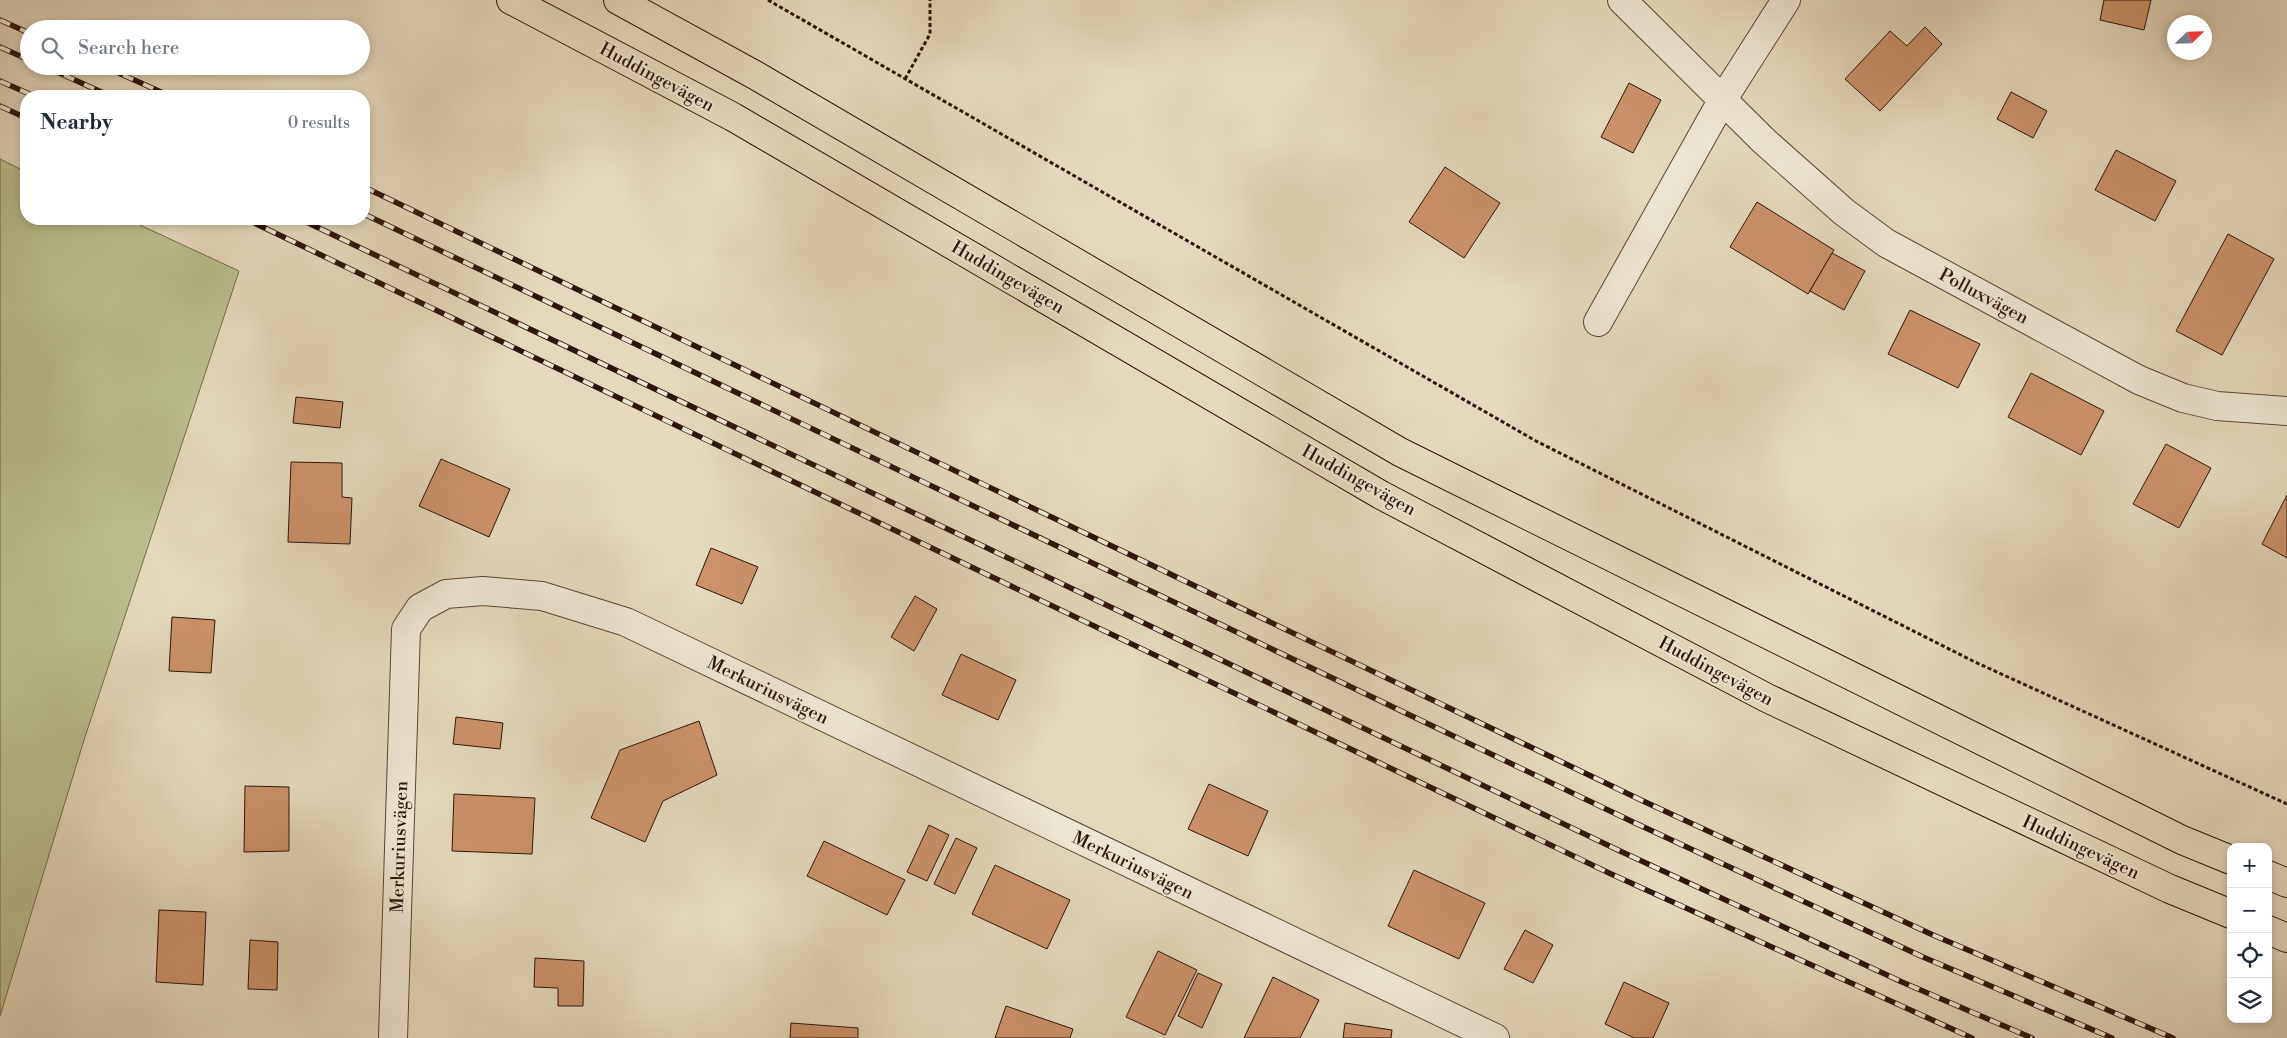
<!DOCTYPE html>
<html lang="en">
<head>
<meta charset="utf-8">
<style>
	body { margin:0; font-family:"Libre Bodoni",serif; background:#f6f6f7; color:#1f2937 }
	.controls { position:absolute; right:15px; bottom:15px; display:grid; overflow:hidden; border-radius:10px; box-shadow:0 2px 8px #0003 }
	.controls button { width:45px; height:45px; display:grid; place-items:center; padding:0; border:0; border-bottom:1px solid #e0e1e3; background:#fff; color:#1f2937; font:25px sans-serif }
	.compass { position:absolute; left:2167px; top:15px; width:45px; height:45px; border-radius:50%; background:#fff; box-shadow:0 2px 8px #0003; rotate:67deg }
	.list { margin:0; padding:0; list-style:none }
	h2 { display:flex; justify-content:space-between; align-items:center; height:65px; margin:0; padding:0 20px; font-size:21px }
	h2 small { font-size:16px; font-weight:400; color:#747a83 }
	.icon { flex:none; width:28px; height:28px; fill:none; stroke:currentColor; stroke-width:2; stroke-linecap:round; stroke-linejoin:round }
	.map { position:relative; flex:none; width:2287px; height:1038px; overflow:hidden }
	.search { position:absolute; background:#fff; box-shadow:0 2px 8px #0003; left:20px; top:20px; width:350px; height:55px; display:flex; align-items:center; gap:12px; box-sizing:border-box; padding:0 18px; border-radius:28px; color:#747a83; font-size:19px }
	.panel { position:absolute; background:#fff; box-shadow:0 2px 8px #0003; left:20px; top:90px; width:350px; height:135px; border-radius:20px }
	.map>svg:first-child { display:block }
	.green { fill:#babe8d; stroke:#746a4b }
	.building { fill:#cd926a; stroke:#2d1509 }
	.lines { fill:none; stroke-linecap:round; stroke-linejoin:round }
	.street-casing { stroke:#5b4636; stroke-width:30 }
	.primary-casing { stroke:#2d1509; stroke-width:30 }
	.path { stroke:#2d1509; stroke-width:3; stroke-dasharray:4 2.5; stroke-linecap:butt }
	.street { stroke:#ede6d4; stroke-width:28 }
	.primary { stroke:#e4d9bd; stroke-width:28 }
	.rail-casing { stroke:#2d1509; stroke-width:5.5 }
	.rail { stroke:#ede6d4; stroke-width:4; stroke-dasharray:11; stroke-linecap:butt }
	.labels { text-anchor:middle; stroke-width:4; stroke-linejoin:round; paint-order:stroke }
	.street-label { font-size:18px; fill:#2d1509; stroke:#ede6d4 }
</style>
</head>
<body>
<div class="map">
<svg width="2287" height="1038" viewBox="0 0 2287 1038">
	<rect width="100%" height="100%" fill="#e4d9bd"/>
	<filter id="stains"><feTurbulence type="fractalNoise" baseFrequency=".004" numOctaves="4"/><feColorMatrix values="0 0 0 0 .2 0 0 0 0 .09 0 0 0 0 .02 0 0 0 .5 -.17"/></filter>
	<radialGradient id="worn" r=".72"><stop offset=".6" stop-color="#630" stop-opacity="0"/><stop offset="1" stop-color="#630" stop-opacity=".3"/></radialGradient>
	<!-- green -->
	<polygon class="green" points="0,159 26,172 26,219 127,219 239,271 84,740 0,1016"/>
	<!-- building -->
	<g class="building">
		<polygon points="2104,0 2151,0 2144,30 2100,20"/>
		<polygon points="1925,27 1942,44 1880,111 1845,79 1890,31 1907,46"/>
		<polygon points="1629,83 1661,100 1633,153 1601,137"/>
		<polygon points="2011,92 2047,111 2033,138 1997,119"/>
		<polygon points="2116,150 2176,181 2155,221 2095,190"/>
		<polygon points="1445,167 1500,203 1464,258 1409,222"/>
		<polygon points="1757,202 1834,250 1808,294 1730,247"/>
		<polygon points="2228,234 2274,259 2222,355 2176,331"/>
		<polygon points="1832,253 1865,271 1844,310 1810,291"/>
		<polygon points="1910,310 1980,344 1958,388 1888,354"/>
		<polygon points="2031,373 2104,411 2081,455 2008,417"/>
		<polygon points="296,397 343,402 340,428 293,423"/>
		<polygon points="2166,444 2211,468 2179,528 2133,504"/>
		<polygon points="441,459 510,489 489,537 419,506"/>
		<polygon points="291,462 342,463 342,497 352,498 350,544 288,542"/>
		<polygon points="2287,495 2287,558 2262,544"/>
		<polygon points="711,548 758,567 742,604 696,585"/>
		<polygon points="915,596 937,609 914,651 891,637"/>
		<polygon points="172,617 215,620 211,673 169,671"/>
		<polygon points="961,654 1016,680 998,720 942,695"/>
		<polygon points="456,717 503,723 500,749 453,744"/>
		<polygon points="699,721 717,775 663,801 645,842 591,818 620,750"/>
		<polygon points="1209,784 1268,811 1248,856 1188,829"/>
		<polygon points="245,786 289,787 289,851 244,852"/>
		<polygon points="454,794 535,798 532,854 452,851"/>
		<polygon points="929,825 949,835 927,881 907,872"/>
		<polygon points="956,838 977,848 955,894 934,884"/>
		<polygon points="824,841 905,880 887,915 807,876"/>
		<polygon points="995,865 1070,900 1047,949 972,914"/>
		<polygon points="1414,870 1485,903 1459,959 1388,926"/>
		<polygon points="159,910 206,912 203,985 156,982"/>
		<polygon points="1525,930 1553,945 1533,983 1504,969"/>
		<polygon points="250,940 278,942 277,990 248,989"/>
		<polygon points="1158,951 1197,970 1165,1035 1126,1017"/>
		<polygon points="535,958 584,961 583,1006 558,1006 558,988 534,987"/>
		<polygon points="1198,973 1222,984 1202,1028 1178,1016"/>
		<polygon points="1273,977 1319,1000 1300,1038 1244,1038"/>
		<polygon points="1624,982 1669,1003 1653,1038 1634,1038 1605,1024"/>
		<polygon points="1006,1006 1073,1029 1070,1038 995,1038"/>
		<polygon points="791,1023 858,1028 858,1038 790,1038"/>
		<polygon points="1345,1023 1392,1030 1391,1038 1343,1038"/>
	</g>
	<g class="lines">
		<!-- street casing -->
		<g class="street-casing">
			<g id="street">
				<polyline points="1622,0 1764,141 1844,212 1886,243 2139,380 2183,398 2217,406 2287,411"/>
				<polyline points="1598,322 1723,99 1786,0"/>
				<polyline points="393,1038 406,629 420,608 446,594 483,591 542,596 626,622 1495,1038"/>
			</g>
		</g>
		<!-- primary casing -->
		<g class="primary-casing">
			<g id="primary">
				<polyline points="511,0 733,117 1381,495 1767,698 2170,889 2231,914"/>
				<polyline points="618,0 755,75 1400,452 2182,840 2231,860"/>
				<polyline points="2268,875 2287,883"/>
				<polyline points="2268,930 2287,938"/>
			</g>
		</g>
		<!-- path -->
		<g class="path">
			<polyline points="768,0 1536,441 1975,662 2287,804"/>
			<polyline points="905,79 930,34 930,0"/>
		</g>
		<!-- street -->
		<use href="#street" class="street"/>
		<!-- primary -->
		<use href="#primary" class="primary"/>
		<!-- rail casing -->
		<g class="rail-casing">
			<g id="rail">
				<polyline points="0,20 29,33"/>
				<polyline points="0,47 29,60"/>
				<polyline points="44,66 110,96"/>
				<polyline points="103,66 170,96"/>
				<polyline points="0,81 34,96"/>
				<polyline points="0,106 26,118"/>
				<polyline points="364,187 1643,801 1933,935 2173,1038"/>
				<polyline points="364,214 1633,822 1923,957 2112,1038"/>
				<polyline points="246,219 1609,873 1972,1038"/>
				<polyline points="300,219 1620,851 1902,982 2032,1038"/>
			</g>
		</g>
		<!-- rail -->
		<use href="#rail" class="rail"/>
	</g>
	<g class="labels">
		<!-- street labels -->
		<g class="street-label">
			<text transform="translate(657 77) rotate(28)" y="6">Huddingevägen</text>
			<text transform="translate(1008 277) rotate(30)" y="6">Huddingevägen</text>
			<text transform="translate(1984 296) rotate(28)" y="6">Polluxvägen</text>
			<text transform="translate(1359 480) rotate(29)" y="6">Huddingevägen</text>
			<text transform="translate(1716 671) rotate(28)" y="6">Huddingevägen</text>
			<text transform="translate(768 690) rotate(26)" y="6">Merkuriusvägen</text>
			<text transform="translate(399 847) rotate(-88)" y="6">Merkuriusvägen</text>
			<text transform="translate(2081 847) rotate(25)" y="6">Huddingevägen</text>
			<text transform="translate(1133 865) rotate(26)" y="6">Merkuriusvägen</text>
		</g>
	</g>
	<rect width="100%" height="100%" filter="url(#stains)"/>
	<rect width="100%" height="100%" fill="url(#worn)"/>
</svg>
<div class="controls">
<button>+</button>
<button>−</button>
<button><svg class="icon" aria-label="locate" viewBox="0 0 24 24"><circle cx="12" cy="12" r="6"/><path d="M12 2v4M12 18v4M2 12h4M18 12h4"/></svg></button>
<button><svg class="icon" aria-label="layers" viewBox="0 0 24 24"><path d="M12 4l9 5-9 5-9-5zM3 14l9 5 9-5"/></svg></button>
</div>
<svg class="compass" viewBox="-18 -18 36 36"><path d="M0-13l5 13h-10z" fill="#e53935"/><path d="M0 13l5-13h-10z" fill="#747a83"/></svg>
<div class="search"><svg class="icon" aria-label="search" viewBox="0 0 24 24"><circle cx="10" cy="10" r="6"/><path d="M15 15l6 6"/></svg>Search here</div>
<section class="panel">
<h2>Nearby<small>0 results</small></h2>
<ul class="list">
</ul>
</section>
</div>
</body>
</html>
